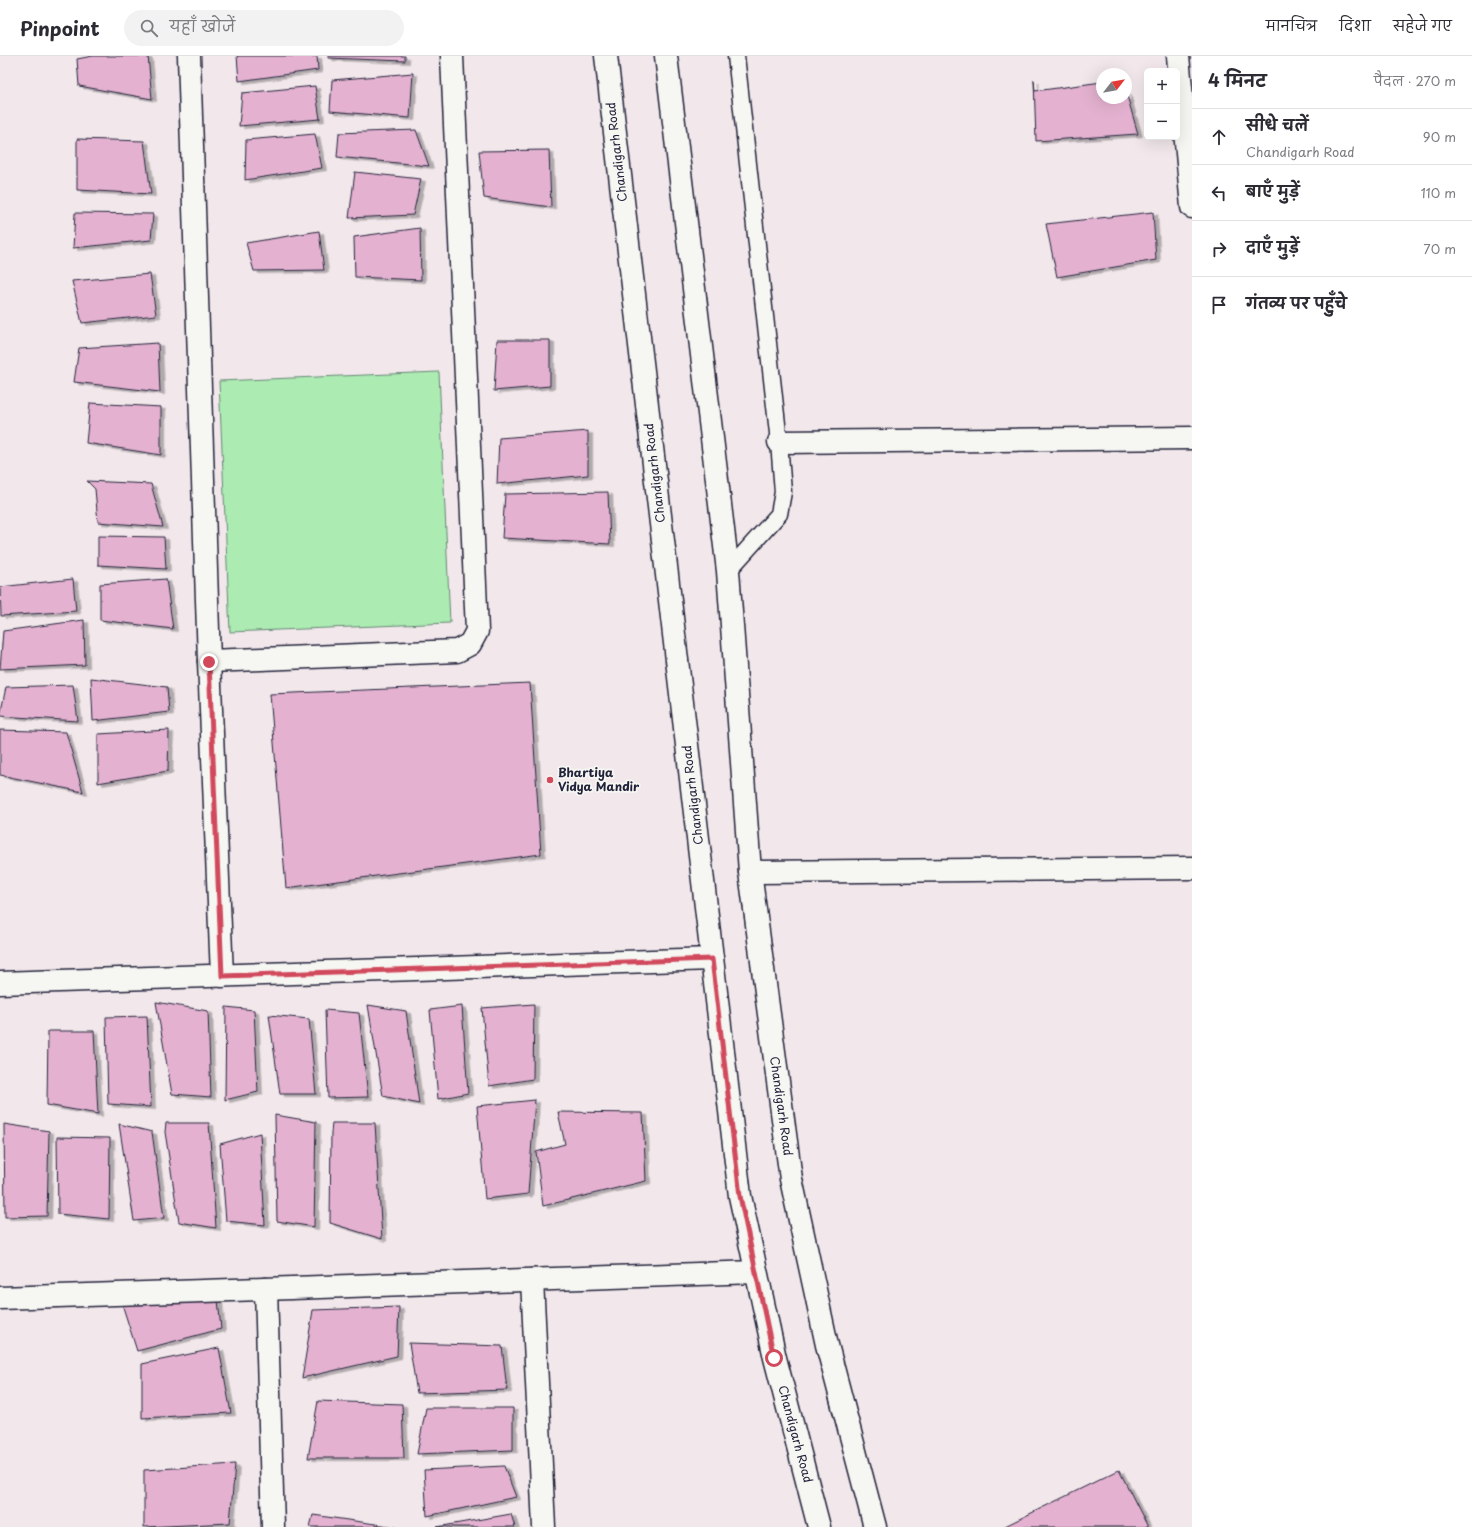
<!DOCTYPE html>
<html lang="hi">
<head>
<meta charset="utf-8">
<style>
	body { margin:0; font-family:"Playpen Sans","Playpen Sans Deva",sans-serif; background:#f2f2f3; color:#2b2b33 }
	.controls { position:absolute; right:12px; top:12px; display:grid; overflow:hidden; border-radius:6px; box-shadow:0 4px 16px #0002 }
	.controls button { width:36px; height:36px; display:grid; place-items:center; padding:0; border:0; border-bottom:1px solid #e1e1e2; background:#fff; color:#2b2b33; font:20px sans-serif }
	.compass { position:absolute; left:1096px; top:12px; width:36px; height:36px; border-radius:50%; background:#fff; box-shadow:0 4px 16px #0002; rotate:59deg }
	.stop { position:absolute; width:12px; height:12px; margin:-9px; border:3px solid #d1495b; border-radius:50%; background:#fff }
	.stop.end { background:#d1495b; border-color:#fff; box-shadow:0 1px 4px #0008 }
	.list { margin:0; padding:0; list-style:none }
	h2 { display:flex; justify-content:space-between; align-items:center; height:52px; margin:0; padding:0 16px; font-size:17px }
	h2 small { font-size:13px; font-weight:400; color:#7c7c81 }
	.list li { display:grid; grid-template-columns:26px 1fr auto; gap:12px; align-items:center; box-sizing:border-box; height:56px; padding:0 16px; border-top:1px solid #e1e1e2 }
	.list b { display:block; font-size:15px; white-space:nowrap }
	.list p { margin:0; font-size:13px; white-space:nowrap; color:#7c7c81 }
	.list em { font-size:13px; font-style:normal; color:#7c7c81 }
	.icon { flex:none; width:22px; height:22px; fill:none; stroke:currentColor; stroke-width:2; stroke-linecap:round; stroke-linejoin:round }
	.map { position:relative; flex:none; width:1192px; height:1471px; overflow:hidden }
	header { display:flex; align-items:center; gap:24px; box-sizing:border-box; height:56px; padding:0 20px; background:#fff; border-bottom:1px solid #e1e1e2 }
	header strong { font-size:19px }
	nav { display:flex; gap:22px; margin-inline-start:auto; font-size:14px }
	.search { width:280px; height:36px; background:#f2f2f3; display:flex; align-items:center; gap:10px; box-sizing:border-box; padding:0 14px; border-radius:22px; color:#7c7c81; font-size:15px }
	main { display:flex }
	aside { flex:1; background:#fff }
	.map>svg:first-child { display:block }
	.green { fill:#acebb2; stroke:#678676 }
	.building { fill:#e4b2d0; stroke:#22223b; filter:url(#shadow) }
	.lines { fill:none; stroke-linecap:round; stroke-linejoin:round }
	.service-casing { stroke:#22223b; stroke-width:19 }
	.minor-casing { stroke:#22223b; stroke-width:25 }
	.primary-casing { stroke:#22223b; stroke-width:25 }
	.service { stroke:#f6f6f2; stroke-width:16 }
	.minor { stroke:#f6f6f2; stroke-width:22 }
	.primary { stroke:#f6f6f2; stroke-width:22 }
	.route { stroke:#d1495b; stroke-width:5 }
	.poi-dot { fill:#d1495b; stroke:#f6f6f2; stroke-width:1.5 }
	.labels { text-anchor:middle; stroke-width:3.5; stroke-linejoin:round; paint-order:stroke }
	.street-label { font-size:12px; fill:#22223b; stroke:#f6f6f2 }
	.poi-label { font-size:12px; font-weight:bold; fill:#22223b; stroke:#f6f6f2; text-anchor:start }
</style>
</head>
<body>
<header>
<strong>Pinpoint</strong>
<div class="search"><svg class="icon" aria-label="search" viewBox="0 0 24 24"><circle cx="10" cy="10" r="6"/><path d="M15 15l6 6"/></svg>यहाँ खोजें</div>
<nav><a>मानचित्र</a><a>दिशा</a><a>सहेजे गए</a></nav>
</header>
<main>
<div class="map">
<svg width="1192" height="1471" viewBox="0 0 1192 1471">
	<defs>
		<filter id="shadow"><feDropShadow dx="4.5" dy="2.5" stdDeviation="0" flood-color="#0004"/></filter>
	</defs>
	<rect width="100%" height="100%" fill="#f2e8eb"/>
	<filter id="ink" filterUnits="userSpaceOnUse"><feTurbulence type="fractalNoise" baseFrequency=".025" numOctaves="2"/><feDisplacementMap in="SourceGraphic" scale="8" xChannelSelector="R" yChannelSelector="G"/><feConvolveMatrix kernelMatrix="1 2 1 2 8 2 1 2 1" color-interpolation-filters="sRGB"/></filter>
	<g filter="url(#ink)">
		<!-- green -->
		<polygon class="green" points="439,316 450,567 230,576 219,325"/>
		<!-- building -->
		<g class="building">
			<polygon points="93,0 148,0 152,43 79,30 77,3"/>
			<polygon points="237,0 317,0 318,14 239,25"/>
			<polygon points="328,0 405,0 405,5 328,2"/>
			<polygon points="413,17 410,62 330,55 332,24"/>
			<polygon points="1034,24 1035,35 1102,26 1102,42 1126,42 1126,36 1138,78 1036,85"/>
			<polygon points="315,30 320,63 239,70 242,37"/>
			<polygon points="416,74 429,110 337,101 339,77"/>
			<polygon points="315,78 322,112 245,124 246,84"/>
			<polygon points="77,83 144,85 151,138 77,134"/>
			<polygon points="549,94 551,151 484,142 479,95"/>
			<polygon points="355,116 421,123 413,159 349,162"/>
			<polygon points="1153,156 1156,204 1057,221 1046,168"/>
			<polygon points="75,157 153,158 151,184 73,192"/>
			<polygon points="420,172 421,224 355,221 354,181"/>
			<polygon points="319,175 324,214 254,215 246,187"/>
			<polygon points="150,218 156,259 82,267 72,225"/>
			<polygon points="497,284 550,284 550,330 494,335"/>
			<polygon points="158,287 160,336 74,326 79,292"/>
			<polygon points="90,347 161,351 161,399 86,387"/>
			<polygon points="588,375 588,419 497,428 499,382"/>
			<polygon points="87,425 151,428 163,471 98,466 95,433"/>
			<polygon points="608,436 610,488 502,482 505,438"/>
			<polygon points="98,480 164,481 166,513 98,509"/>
			<polygon points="73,523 76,555 1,560 0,531"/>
			<polygon points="166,523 173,573 100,564 100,528"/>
			<polygon points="84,564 85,609 0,613 3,575"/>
			<polygon points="91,622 167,631 169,656 93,665"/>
			<polygon points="530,627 541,798 286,832 270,638"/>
			<polygon points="73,629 78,665 0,660 6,631"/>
			<polygon points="0,674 66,676 83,736 0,719"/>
			<polygon points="169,674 168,715 98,727 98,678"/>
			<polygon points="156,946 208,955 211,1041 172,1038"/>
			<polygon points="534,948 533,1023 489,1030 482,952"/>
			<polygon points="368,949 406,955 419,1048 383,1040"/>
			<polygon points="462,950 468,1037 438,1043 430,954"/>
			<polygon points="226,951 254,954 258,1036 225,1044"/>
			<polygon points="325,954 359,957 368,1041 328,1042"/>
			<polygon points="269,959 309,963 316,1038 280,1038"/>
			<polygon points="147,960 151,1051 108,1048 106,961"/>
			<polygon points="48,975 94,975 98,1058 47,1049"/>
			<polygon points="535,1044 528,1138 485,1143 477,1050"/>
			<polygon points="558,1056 643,1057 646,1125 543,1150 536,1096 565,1088"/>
			<polygon points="275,1059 316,1066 314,1171 277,1165"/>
			<polygon points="166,1067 209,1067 216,1172 179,1166 165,1076"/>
			<polygon points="332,1067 375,1067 382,1183 330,1167 331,1077"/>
			<polygon points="4,1068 49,1075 47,1160 5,1161"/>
			<polygon points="119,1068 152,1076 164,1162 134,1165"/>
			<polygon points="260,1077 265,1169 226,1165 220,1088"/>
			<polygon points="57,1081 110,1082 109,1163 58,1158"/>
			<polygon points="218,1244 221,1273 137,1295 122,1248"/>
			<polygon points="399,1251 397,1300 302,1322 313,1254"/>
			<polygon points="409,1287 502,1290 507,1334 417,1337"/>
			<polygon points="219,1292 231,1357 142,1362 142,1308"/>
			<polygon points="318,1345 402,1348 404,1402 308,1402"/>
			<polygon points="426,1352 513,1352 513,1394 417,1398"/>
			<polygon points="235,1408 230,1467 144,1471 144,1414"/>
			<polygon points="504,1410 516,1441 427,1460 424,1414"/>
			<polygon points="1119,1414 1148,1471 1003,1471"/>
			<polygon points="511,1458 515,1471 437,1471"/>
			<polygon points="313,1459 396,1471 310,1471"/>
		</g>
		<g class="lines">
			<!-- service casing -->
			<g class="service-casing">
				<polyline id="service" points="728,515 779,458 783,436 779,386 736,0"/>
			</g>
			<!-- minor casing -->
			<g class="minor-casing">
				<g id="minor">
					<polyline points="189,0 209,605 222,920"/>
					<polyline points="1178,0 1192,151"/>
					<polyline points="779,386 1192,382"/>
					<polyline points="209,605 457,595 470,588 477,575 452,0"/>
					<polyline points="750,816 1192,812"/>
					<polyline points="0,927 712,903"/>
					<polyline points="532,1224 544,1471"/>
					<polyline points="266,1233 273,1471"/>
					<polyline points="0,1242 756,1216"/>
				</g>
			</g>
			<!-- primary casing -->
			<g class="primary-casing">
				<g id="primary">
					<polyline points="606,0 740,1140 775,1302 819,1471"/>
					<polyline points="666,0 728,515 750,816 791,1123 827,1289 875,1471"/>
				</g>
			</g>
			<!-- service -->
			<use href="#service" class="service"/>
			<!-- minor -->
			<use href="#minor" class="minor"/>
			<!-- primary -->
			<use href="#primary" class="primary"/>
		</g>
	</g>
	<g class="lines" filter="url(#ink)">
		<!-- route -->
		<polyline class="route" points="209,606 222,920 712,903 740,1140 774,1302"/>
	</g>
	<!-- markers -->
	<circle class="poi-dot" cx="550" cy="724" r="4"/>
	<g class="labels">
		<!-- street labels -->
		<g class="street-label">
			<text transform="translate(617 96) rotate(-97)" y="4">Chandigarh Road</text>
			<text transform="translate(655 417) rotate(-97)" y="4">Chandigarh Road</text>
			<text transform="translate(693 739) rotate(-97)" y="4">Chandigarh Road</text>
			<text transform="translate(781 1050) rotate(82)" y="4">Chandigarh Road</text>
			<text transform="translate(795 1378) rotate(75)" y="4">Chandigarh Road</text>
		</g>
		<!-- poi labels -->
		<g class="poi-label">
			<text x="558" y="721">Bhartiya<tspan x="558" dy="14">Vidya Mandir</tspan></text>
		</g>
	</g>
</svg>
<div class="controls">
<button>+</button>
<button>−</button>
</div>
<svg class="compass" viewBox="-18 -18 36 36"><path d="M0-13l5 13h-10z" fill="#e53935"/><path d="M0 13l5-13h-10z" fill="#7c7c81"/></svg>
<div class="stop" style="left:774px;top:1302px"></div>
<div class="stop end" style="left:209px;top:606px"></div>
</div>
<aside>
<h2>4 मिनट<small>पैदल · 270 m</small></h2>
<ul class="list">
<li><svg class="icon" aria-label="ahead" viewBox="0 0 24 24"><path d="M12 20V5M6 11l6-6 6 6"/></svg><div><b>सीधे चलें</b><p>Chandigarh Road</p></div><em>90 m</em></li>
<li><svg class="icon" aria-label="left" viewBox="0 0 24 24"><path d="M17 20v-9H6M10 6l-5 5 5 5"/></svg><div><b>बाएँ मुड़ें</b></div><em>110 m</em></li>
<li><svg class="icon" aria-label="right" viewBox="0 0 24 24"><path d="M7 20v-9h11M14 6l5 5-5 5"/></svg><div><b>दाएँ मुड़ें</b></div><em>70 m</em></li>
<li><svg class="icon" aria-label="arrive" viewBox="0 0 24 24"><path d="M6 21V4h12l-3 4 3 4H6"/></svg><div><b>गंतव्य पर पहुँचे</b></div></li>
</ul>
</aside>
</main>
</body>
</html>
